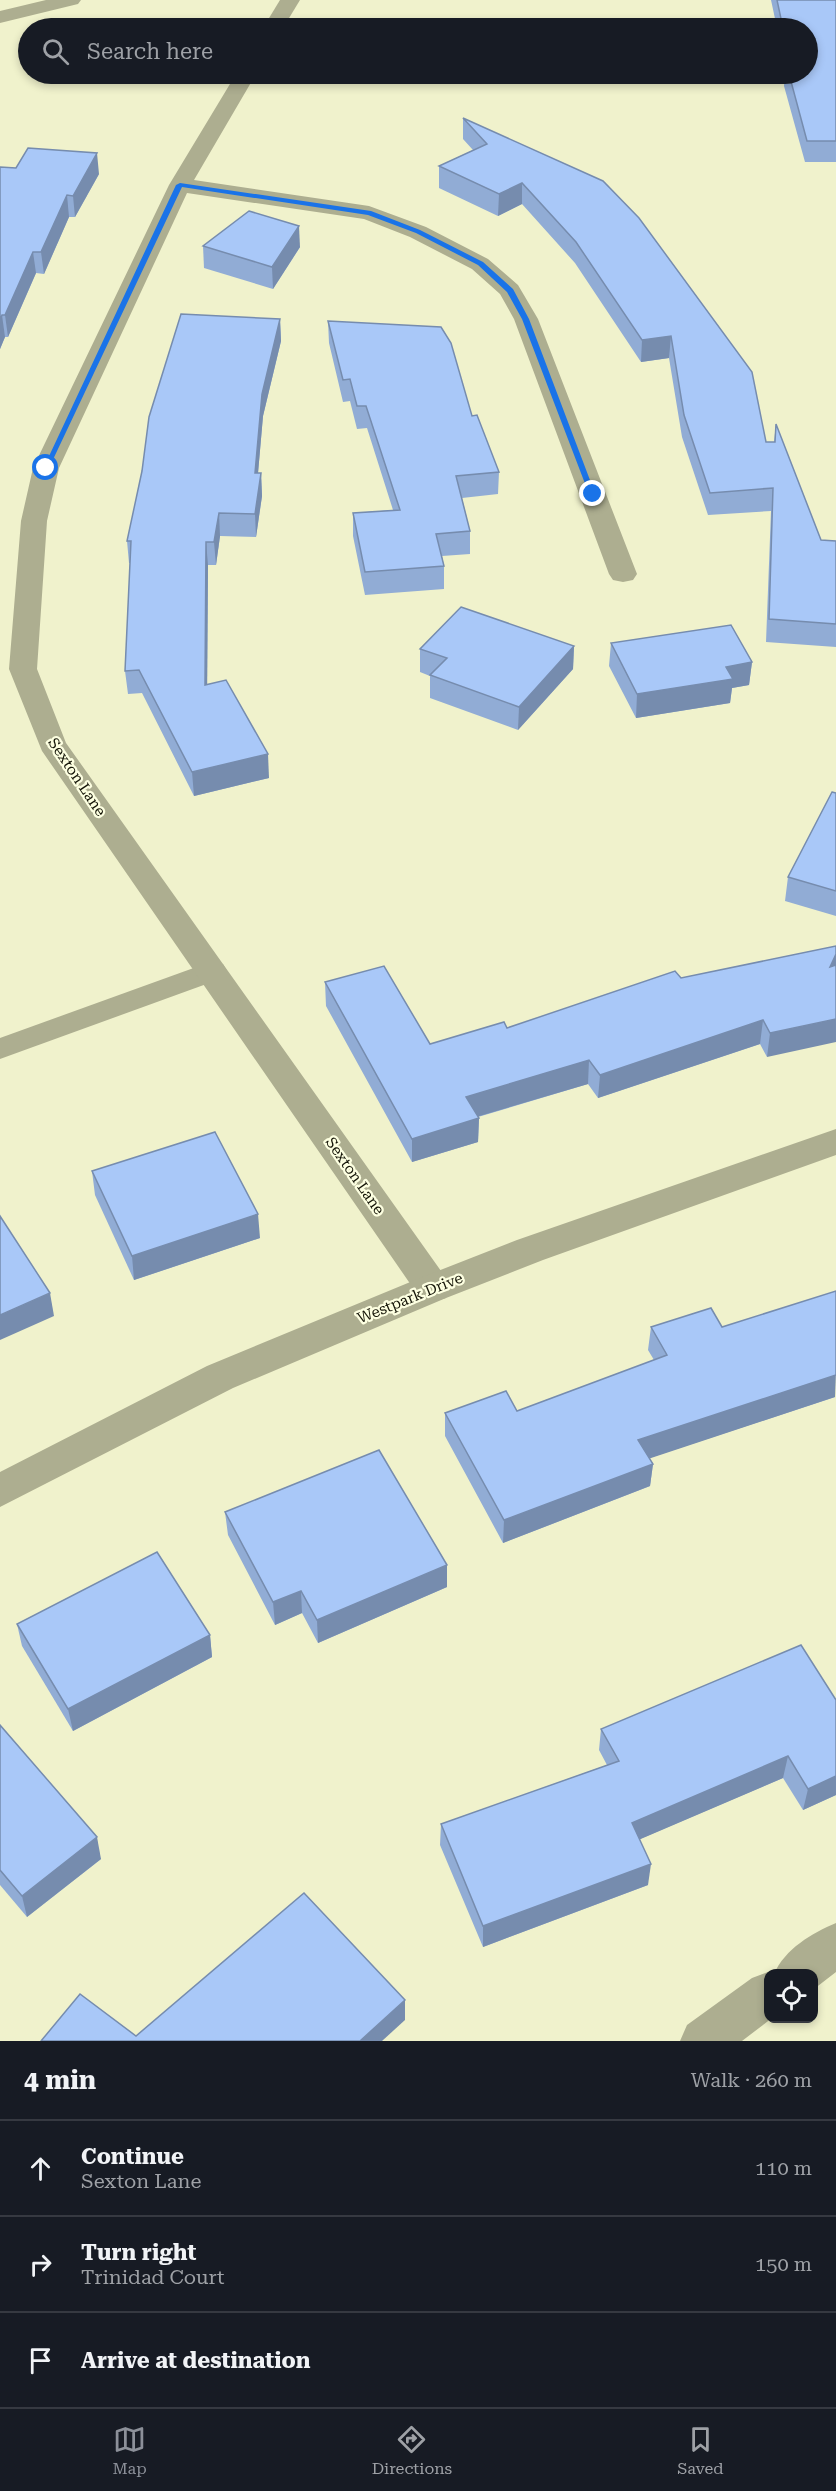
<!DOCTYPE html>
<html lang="en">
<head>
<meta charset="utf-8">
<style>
	body { margin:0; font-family:"Roboto Serif",serif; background:#20242c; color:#f1f3f6 }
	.controls { position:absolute; right:18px; bottom:18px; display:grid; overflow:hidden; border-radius:12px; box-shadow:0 3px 9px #0003 }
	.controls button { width:54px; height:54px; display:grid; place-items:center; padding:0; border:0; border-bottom:2px solid #363941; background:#171b24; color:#f1f3f6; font:30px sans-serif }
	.stop { position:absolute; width:18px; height:18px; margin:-14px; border:4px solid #1a73e8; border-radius:50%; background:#fff }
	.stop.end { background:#1a73e8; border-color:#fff; box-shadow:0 2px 6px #0008 }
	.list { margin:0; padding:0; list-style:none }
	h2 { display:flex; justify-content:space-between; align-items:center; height:78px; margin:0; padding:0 24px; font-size:26px }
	h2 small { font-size:20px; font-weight:400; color:#9ea1a6 }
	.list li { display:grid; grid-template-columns:39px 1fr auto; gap:18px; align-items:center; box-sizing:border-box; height:96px; padding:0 24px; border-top:2px solid #363941 }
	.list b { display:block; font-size:22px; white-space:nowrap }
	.list p { margin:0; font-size:20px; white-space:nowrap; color:#9ea1a6 }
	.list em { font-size:20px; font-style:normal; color:#9ea1a6 }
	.icon { flex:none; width:33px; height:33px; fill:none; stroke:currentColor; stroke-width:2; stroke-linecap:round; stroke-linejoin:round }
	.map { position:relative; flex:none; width:836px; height:2041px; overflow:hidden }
	.search { position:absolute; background:#171b24; box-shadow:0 3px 9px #0003; left:18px; right:18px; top:18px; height:66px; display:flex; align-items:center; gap:15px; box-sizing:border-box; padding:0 21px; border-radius:33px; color:#9ea1a6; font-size:22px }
	.sheet { height:366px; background:#171b24 }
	nav { display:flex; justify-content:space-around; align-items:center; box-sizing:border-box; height:84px; border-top:2px solid #363941; background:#171b24; font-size:16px; color:#9ea1a6 }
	nav a { display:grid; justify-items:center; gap:3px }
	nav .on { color:#8c9099 }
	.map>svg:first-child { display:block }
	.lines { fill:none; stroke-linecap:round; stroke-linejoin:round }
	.service { fill:#adae90; fill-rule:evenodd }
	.minor { fill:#adae90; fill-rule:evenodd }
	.tertiary { fill:#adae90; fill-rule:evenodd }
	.wall { fill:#91acd5 }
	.shaded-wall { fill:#768cae }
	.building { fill:#a9c8f8; stroke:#768cae; stroke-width:1.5 }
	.route { fill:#1a73e8 }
	.labels { text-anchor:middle; stroke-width:4.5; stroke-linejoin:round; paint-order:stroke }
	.street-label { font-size:15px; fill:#141407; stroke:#fdffe1 }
</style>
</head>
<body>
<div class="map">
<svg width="836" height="2041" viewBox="0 0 836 2041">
	<rect width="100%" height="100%" fill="#f0f2cc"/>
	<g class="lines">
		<!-- service -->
		<polygon class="service" points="213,961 223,964 227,971 223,978 0,1059 0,1038"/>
		<!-- minor -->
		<g class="minor">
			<polygon points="46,0 81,0 78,4 0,23 0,11"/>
			<polygon points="280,0 300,0 283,28 263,28"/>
			<polygon points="236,74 256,74 194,180 369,206 426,227 488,259 518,285 538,319 637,574 633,580 623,582 613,580 609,574 514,319 500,294 472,269 410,237 364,219 187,193 59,468 47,521 37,669 66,743 446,1278 451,1288 446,1298 433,1302 420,1298 42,751 9,669 21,521 33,468 169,185"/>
			<path d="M836,1923v49l-22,17v-15h-40c11,-25 38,-41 62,-51z"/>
			<polygon points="768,1972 773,1974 768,1974 768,2018 772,2018 742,2041 680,2041 687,2025 752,1978"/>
		</g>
		<!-- tertiary -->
		<polygon class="tertiary" points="836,1129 836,1155 543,1260 446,1298 233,1388 0,1507 0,1472 207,1366 420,1278 517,1240"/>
	</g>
	<!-- wall -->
	<g class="wall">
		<polygon points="771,0 836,0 836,162 805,162 784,86 785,74 807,74 807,28 777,28"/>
		<polygon points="463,118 603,181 766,442 774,442 776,424 821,540 836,541 836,647 766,642 771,511 708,515 682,437 669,358 641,362 575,263 522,204 498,216 439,188 439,166 473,150 463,139"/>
		<polygon points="0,167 99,174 75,217 69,217 44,274 36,273 8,337 5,337 0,349"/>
		<polygon points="203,246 300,247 273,289 204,268"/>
		<polygon points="280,319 281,341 263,416 258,473 261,473 262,496 256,537 220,536 216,565 208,565 207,684 269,778 194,796 142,693 128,694 125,671 130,563 129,563 127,541 142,471"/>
		<polygon points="328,321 472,416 499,472 498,494 462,498 470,531 470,554 442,556 444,566 444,589 365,595 353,536 353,513 393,510 367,428 357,429 350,401 343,402 329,343"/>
		<polygon points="611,643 752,662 749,685 732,688 730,703 636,718 609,666"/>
		<polygon points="574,646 573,669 518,730 430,698 430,676 420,672 420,649"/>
		<polygon points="836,793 836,916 785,901 788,877"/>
		<polygon points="836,946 767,1057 760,1044 598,1098 588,1084 478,1117 479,1118 478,1142 412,1162 326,1006 325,982 430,1044 507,1028 681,978"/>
		<polygon points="92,1171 260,1238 134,1280 95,1195"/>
		<polygon points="651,1327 722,1327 835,1397 649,1458 653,1464 650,1486 503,1543 445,1436 445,1413 517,1411 654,1360 648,1350"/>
		<polygon points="225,1512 447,1565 447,1587 318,1643 302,1613 275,1625 228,1535"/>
		<polygon points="17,1624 210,1635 212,1657 73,1731 22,1646"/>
		<polygon points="836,1700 836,1795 803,1810 783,1778 640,1839 648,1885 483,1947 440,1845 441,1824 607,1765 599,1750 601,1729"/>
		<polygon points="0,1725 101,1859 27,1917 0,1885"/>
	</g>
	<!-- shaded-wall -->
	<g class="shaded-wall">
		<polygon points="97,153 99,174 75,217 73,196"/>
		<polygon points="522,183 522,204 498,216 499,194"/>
		<polygon points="67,195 69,217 44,274 41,252"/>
		<polygon points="299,226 300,247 273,289 272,267"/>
		<polygon points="33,252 36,273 8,337 5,315"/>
		<polygon points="2,315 5,337 0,349 0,320"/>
		<polygon points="280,319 281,341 263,416 256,496 255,473 262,394"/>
		<polygon points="671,336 669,358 641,362 642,340"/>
		<polygon points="261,473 262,496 256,537 255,514"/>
		<polygon points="219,513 220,536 216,565 214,542"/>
		<polygon points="206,542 208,565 207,708 205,685"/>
		<polygon points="574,646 573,669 518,730 519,707"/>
		<polygon points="752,662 749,685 732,688 730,703 636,718 637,694 726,667"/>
		<polygon points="268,754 269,778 194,796 192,772"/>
		<polygon points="836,954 836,970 830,967"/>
		<polygon points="836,1019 836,1042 767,1057 770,1033"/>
		<polygon points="763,1020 760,1044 598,1098 600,1075"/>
		<polygon points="589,1060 588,1084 466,1120 466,1097"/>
		<polygon points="479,1118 478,1142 412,1162 412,1139"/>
		<polygon points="258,1214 260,1238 134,1280 132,1256"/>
		<polygon points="50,1293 54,1316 0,1340 0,1315"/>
		<polygon points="836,1372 835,1397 636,1463 638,1440"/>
		<polygon points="653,1464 650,1486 503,1543 504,1520"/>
		<polygon points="447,1565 447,1587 318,1643 317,1620"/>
		<polygon points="301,1591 302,1613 275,1625 273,1602"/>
		<polygon points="210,1635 212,1657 73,1731 68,1709"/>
		<polygon points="788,1756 783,1778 629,1844 632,1823"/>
		<polygon points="836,1776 836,1795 803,1810 808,1789"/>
		<polygon points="97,1837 101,1859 27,1917 22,1896"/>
		<polygon points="651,1864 648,1885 483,1947 483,1926"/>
		<polygon points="405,2000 405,2020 382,2041 360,2041"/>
	</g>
	<!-- building -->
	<g class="building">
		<polygon points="777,0 836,0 836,141 807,141 789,74 807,74 807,28 783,28"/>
		<polygon points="463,118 603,181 639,218 752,372 766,442 775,442 776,424 821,540 836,541 836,624 769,619 773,488 710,493 684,415 671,336 642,340 576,242 522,183 499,194 439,166 487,144"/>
		<polygon points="28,148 97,153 73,196 67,195 41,252 33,252 5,315 2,315 0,320 0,167 16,168"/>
		<polygon points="249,211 299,226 272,267 203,246"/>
		<polygon points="181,314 280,319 262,394 255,473 261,473 255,514 219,513 214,542 206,542 205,685 226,680 268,754 192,772 139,670 125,671 131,541 127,541 142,471 149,417"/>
		<polygon points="328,321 441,327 451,343 472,416 477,415 499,472 456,476 470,531 436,534 444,566 365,572 353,513 400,510 366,406 357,406 350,379 343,380"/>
		<polygon points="461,607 574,646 519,707 430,675 447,658 420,649"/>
		<polygon points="731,625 752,662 726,667 733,679 637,694 611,643"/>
		<polygon points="832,792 836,793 836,891 788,877"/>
		<polygon points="836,946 836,954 830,967 836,965 836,1019 770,1033 763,1020 600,1075 589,1060 466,1097 479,1118 412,1139 325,982 384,966 430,1044 504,1022 507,1028 675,971 681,978"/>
		<polygon points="215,1132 258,1214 132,1256 92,1171"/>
		<polygon points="0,1216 50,1293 0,1315"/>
		<polygon points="836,1291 836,1375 638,1440 653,1464 504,1520 445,1413 506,1391 517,1411 667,1355 651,1327 711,1308 722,1327"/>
		<polygon points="379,1450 447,1565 317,1620 301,1591 273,1602 225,1512"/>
		<polygon points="157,1552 210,1635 68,1709 17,1624"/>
		<polygon points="801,1645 836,1700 836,1776 808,1789 788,1756 632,1823 651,1864 483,1926 441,1824 619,1761 601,1729"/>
		<polygon points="0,1725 97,1837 22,1896 0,1870"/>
		<polygon points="304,1893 405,2000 360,2041 41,2041 80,1994 136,2036"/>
	</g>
	<!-- route -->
	<polygon class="route" points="180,183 371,211 420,230 483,262 513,289 529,319 596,496 589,494 522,319 507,292 478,265 416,233 368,215 182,187 49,468 43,469 176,185"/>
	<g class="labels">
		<!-- street labels -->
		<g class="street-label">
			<text transform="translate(77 777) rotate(56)" y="5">Sexton Lane</text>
			<text transform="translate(355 1176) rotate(55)" y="5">Sexton Lane</text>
			<text transform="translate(410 1298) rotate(-22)" y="5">Westpark Drive</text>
		</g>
	</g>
</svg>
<div class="controls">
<button><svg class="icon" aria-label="locate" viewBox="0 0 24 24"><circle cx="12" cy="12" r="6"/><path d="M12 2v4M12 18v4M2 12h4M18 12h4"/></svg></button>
</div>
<div class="stop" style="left:46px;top:468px"></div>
<div class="stop end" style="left:593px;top:494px"></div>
<div class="search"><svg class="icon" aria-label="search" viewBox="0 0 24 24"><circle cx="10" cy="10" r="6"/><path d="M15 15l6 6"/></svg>Search here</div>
</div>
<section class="sheet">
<h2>4 min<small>Walk · 260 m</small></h2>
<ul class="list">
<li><svg class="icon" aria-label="ahead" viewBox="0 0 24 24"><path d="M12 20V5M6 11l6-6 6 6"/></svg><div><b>Continue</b><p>Sexton Lane</p></div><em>110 m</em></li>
<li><svg class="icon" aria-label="right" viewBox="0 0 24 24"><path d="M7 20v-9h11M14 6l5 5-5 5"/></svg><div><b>Turn right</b><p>Trinidad Court</p></div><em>150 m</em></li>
<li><svg class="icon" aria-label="arrive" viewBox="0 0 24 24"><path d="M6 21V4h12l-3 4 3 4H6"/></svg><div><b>Arrive at destination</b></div></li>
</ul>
</section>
<nav>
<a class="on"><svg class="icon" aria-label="map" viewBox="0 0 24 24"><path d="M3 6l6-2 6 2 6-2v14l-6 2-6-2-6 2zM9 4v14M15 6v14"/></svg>Map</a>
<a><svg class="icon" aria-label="directions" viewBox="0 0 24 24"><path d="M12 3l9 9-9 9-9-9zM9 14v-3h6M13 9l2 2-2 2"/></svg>Directions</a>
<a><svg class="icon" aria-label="saved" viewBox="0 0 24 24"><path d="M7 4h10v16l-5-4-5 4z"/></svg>Saved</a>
</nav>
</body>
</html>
